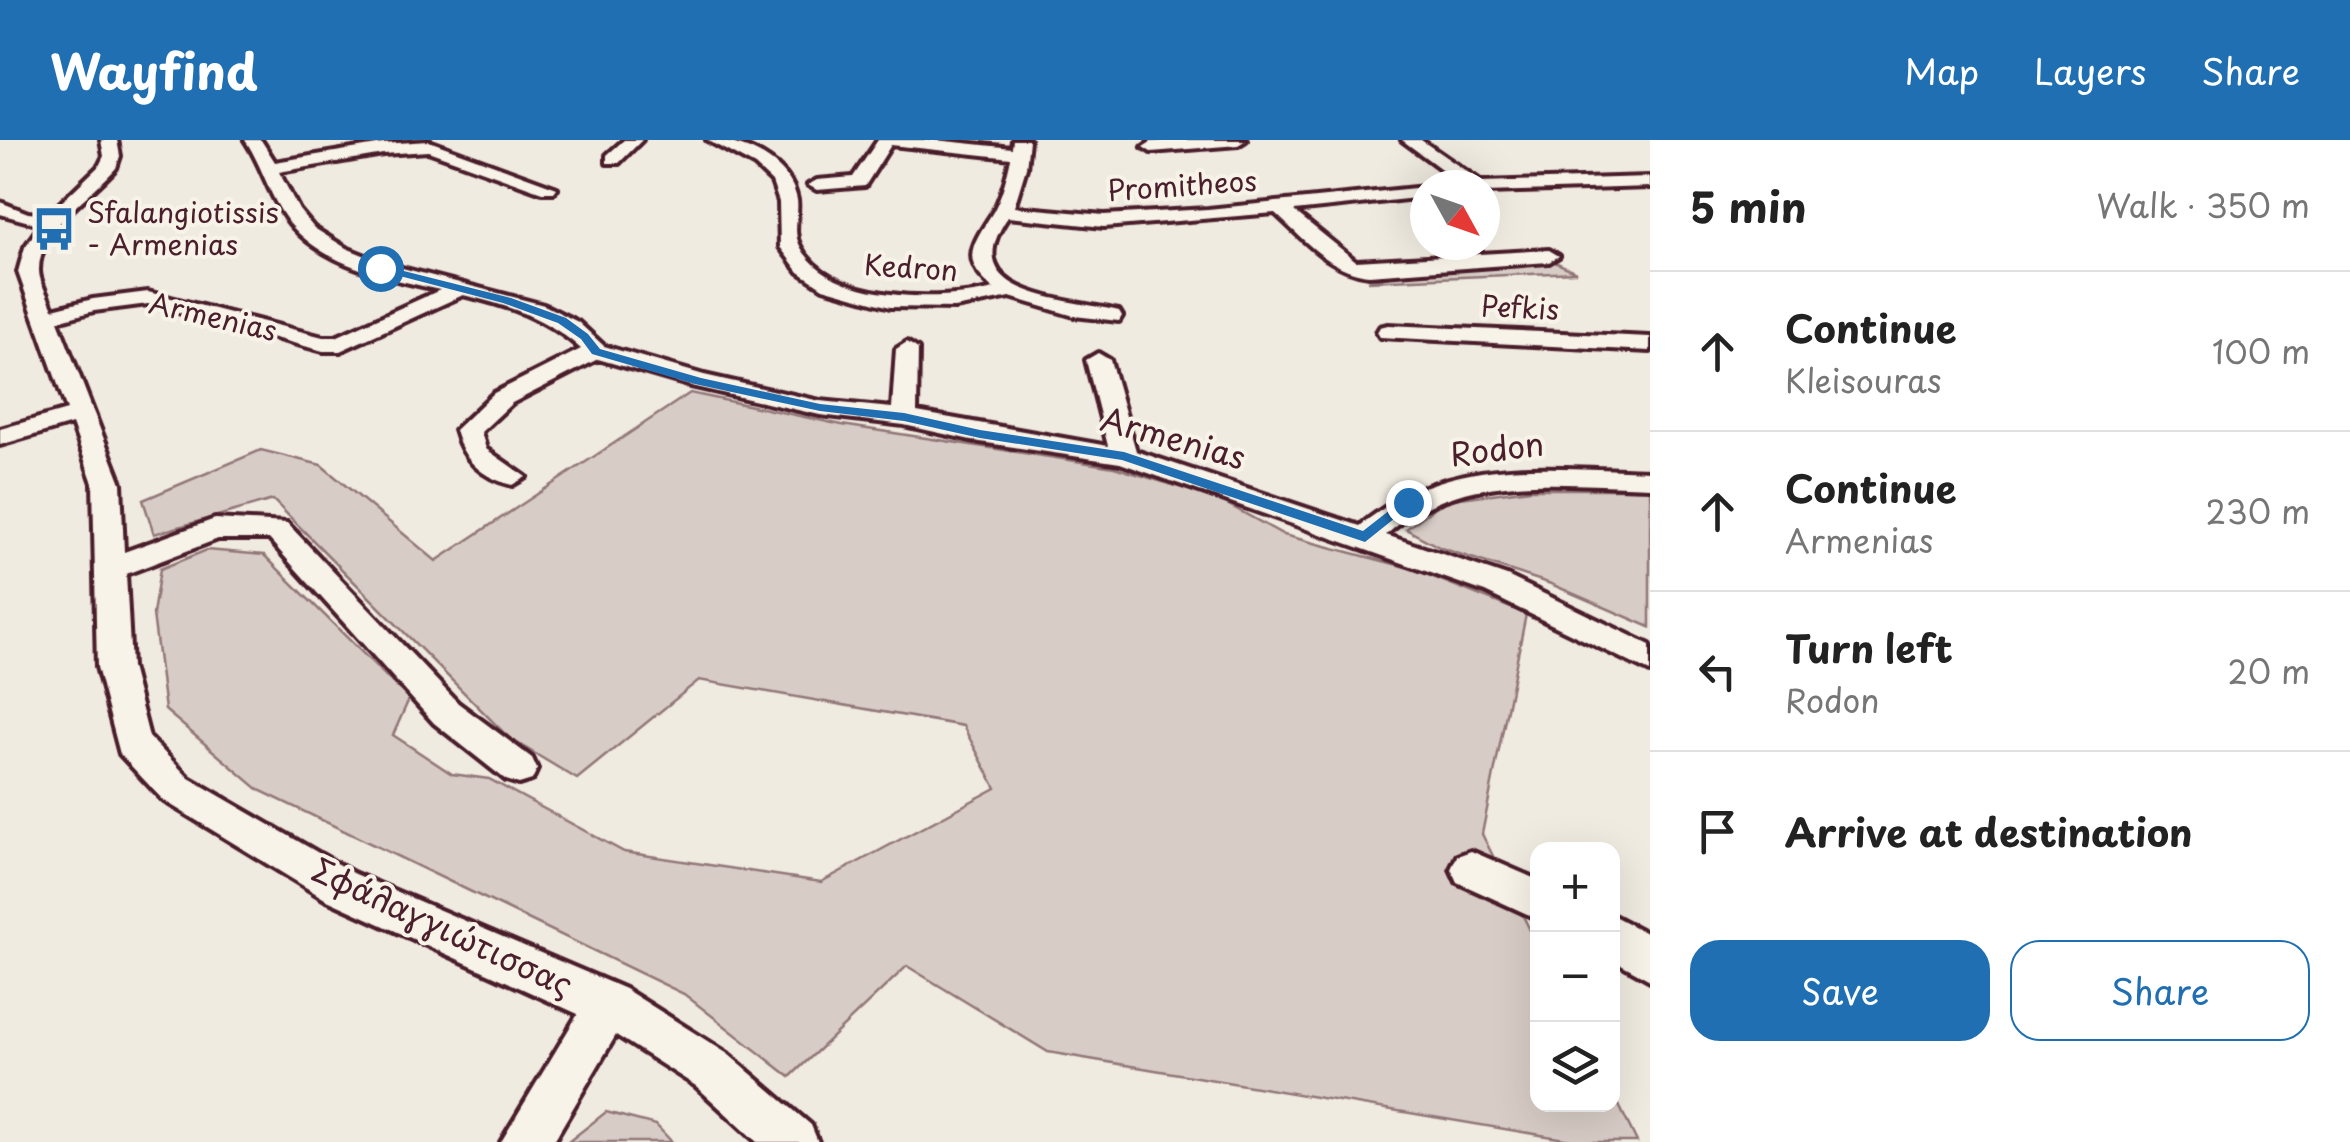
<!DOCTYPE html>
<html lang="en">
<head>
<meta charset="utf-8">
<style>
	body { margin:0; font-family:"Playpen Sans",sans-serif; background:#f6f6f6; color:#222 }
	.controls { position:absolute; right:30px; bottom:30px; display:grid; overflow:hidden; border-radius:20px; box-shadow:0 10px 40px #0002 }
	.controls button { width:90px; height:90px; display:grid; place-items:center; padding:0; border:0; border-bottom:2px solid #e0e0e0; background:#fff; color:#222; font:50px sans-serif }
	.compass { position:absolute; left:1410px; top:30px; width:90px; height:90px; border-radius:50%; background:#fff; box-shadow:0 10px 40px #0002; rotate:130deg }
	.stop { position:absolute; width:30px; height:30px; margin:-22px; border:8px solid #1f6fb2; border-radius:50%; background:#fff }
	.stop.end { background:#1f6fb2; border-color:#fff; box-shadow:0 2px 10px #0008 }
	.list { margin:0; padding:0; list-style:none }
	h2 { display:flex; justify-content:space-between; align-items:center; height:130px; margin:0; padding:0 40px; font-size:42px }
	h2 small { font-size:32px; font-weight:400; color:#767676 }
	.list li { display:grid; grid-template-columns:65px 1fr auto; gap:30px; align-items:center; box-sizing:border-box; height:160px; padding:0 40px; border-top:2px solid #e0e0e0 }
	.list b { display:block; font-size:38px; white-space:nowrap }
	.list p { margin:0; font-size:32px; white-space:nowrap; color:#767676 }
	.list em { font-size:32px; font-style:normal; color:#767676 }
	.actions { display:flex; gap:20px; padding:30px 40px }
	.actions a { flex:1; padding:22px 0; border:2px solid #1f6fb2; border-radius:30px; text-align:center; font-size:35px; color:#1f6fb2 }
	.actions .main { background:#1f6fb2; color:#fff }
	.icon { flex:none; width:55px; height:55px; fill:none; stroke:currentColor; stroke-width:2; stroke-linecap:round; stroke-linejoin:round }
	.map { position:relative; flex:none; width:1650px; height:1002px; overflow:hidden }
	header { display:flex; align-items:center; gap:60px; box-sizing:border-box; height:140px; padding:0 50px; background:#1f6fb2; color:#fff }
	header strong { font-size:48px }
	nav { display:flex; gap:55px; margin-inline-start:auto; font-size:35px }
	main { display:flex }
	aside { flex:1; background:#fff }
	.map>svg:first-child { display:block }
	.green { fill:#d8cdc6; stroke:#917678; stroke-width:2.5 }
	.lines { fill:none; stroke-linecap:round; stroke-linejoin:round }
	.minor-casing { stroke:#4a1f2b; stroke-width:8 }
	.minor { fill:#f7f3e8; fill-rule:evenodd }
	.route { fill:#1f6fb2 }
	.labels { text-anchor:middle; stroke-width:8; stroke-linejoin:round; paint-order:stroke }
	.far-street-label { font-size:28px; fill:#4a1f2b; stroke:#f7f3e8 }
	.far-poi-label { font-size:28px; fill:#4a1f2b; stroke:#f7f3e8; text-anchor:start }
	.street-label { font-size:32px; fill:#4a1f2b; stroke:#f7f3e8 }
</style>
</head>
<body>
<header>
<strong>Wayfind</strong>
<nav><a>Map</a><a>Layers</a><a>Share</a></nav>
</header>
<main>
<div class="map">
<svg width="1650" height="1002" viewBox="0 0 1650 1002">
	<rect width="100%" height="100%" fill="#f0ebe0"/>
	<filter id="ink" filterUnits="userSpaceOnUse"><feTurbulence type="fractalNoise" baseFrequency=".01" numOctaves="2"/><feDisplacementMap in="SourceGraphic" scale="20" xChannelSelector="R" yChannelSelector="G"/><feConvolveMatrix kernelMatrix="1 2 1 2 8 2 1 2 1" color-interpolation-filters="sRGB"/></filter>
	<g filter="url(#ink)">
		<!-- green -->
		<g class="green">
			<polygon points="1553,121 1576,132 1368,141 1394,135 1391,132"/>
			<polygon points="690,253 842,285 1114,327 1218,359 1284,395 1413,429 1526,474 1482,694 1537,804 1538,964 1612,964 1613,953 1637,1002 1582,1002 1048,912 907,826 790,937 684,854 259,650 165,570 153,474 160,429 207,410 264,415 409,559 393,595 452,634 489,639 624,712 821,742 996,648 963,586 699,540 577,639 509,598 273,360 154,394 143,360 261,310 321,325 436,421"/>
			<polygon points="1531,349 1650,349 1650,487 1551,444 1441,408 1406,389 1445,360"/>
			<polygon points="606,972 656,985 672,1002 568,1002"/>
		</g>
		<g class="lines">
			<!-- minor casing -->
			<g class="minor-casing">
				<g id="minor">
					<path d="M101,0h16l3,16 -4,12c-25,29 -78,60 -77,103 0,11 10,27 14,38l40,-10 55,-7 175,45h13l104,-47c-57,-13 -127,-26 -159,-79 -14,-23 -21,-49 -36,-71h16l14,22 108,-18 46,-3 128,47 -3,4h-12l-114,-41 -45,3 -104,18 20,38 15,18 32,20 37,15 161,42 34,17 26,24 100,29 116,26 72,7 4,-59 11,-7 11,7 -1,63 191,34 -22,-86 12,-7 12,7 26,91 224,75c86,-73 185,-58 290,-55v16c-90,-2 -192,-18 -264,48l121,41 143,69v27l-165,-80 -365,-129 -140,-21 -76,-17 -84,-10 -129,-29 -93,-27 -86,44 -31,29 5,17 40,28 -14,8c-31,-8 -49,-25 -57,-55l39,-37 87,-44c-34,-31 -74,-44 -118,-54l-123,56h-17l-175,-47 -54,7 -36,10 63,162 3,69 91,-33 72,4 171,180 74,55 5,11 -5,11 -13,4 -13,-4 -72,-57 -165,-184h-51l-92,35 5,93 18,70 40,41 164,95 272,116 103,65 83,71 7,17h-61l-61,-56 -80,-51 -63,107h-52l77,-128 -253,-115 -162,-99 -43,-46 -23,-87 -4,-184 -21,-59 -72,21v-16l67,-19 -49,-138 7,-25 15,-22 -40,-11v-12l28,11 20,2 51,-49 5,-10z"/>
					<polygon points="624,0 642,0 619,23 607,23 607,15"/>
					<path d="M707,0c35,0 83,21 90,60 2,15 -5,32 3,46 30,57 141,56 194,43 -36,-29 -21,-45 -1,-77 9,-16 14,-36 18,-54l-120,-13 -26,41 -48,4 -9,-5 9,-5 36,-3 25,-37h57l77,8 1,-8h16l-3,28 -12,39 90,8 104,-6 217,-22v10l-131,14 62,50 193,-11 10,6 -10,6 -180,13c-40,-4 -65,-36 -94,-62l-171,14 -96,-10c-55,79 60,82 111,94l3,5 -3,5 -45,-5 -64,-19 -55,11 -65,-1 -67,-19 -24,-16 -19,-25 -1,-45 -7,-20 -17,-16z"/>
					<polygon points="1177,0 1246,0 1238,5 1151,12 1143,7 1151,2"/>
					<polygon points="1402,0 1421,0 1482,42 1650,37 1650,47 1485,52 1485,45 1463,45"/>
					<polygon points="1388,185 1650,197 1650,211 1380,197 1377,192 1380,187"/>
					<polygon points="1471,711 1538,740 1538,779 1457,742 1451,729 1457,716"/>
					<polygon points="1612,775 1650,795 1650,840 1612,819"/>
				</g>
			</g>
			<!-- minor -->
			<use href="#minor" class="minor"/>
		</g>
	</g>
	<!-- route -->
	<polygon class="route" points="380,125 511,158 566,178 588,194 600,209 701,238 820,264 904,273 980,290 1124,312 1363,391 1404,359 1415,362 1365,402 1122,320 980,298 904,281 820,271 695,244 592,214 581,199 558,183 503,163 377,130"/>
	<!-- icons -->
	<defs>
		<g id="bus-bare" transform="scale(3.45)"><path d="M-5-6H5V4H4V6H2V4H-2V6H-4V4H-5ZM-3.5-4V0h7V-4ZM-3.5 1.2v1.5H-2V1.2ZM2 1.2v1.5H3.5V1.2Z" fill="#1f6fb2" stroke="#f7f3e8" stroke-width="2.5" paint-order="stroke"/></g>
	</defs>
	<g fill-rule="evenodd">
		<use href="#bus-bare" x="54" y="89"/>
	</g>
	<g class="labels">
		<!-- far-street labels -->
		<g class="far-street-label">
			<text transform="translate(1182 46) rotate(-4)" y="10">Promitheos</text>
			<text transform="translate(911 128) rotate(4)" y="10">Kedron</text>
			<text transform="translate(1520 168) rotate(3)" y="10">Pefkis</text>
			<text transform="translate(213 177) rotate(13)" y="10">Armenias</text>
		</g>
		<!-- far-poi labels -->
		<g class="far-poi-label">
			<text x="87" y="83">Sfalangiotissis<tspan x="87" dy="32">- Armenias</tspan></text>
		</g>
		<!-- street labels -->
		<g class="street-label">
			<text transform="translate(1173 299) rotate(16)" y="11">Armenias</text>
			<text transform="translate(1497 310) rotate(-7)" y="11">Rodon</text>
			<text transform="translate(442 788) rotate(25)" y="11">Σφάλαγγιώτισσας</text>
		</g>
	</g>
</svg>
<div class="controls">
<button>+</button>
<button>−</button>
<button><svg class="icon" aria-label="layers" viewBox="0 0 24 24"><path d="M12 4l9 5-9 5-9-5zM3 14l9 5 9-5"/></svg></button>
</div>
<svg class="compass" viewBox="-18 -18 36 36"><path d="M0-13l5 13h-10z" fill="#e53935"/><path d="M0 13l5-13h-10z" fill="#767676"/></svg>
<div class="stop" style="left:380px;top:128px"></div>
<div class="stop end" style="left:1408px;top:362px"></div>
</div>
<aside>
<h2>5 min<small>Walk · 350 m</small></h2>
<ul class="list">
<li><svg class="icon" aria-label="ahead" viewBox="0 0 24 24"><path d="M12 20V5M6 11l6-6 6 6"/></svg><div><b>Continue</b><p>Kleisouras</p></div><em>100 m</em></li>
<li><svg class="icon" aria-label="ahead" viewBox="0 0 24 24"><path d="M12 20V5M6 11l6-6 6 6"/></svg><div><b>Continue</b><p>Armenias</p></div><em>230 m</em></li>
<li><svg class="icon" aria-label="left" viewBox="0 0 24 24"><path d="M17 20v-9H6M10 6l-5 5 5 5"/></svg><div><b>Turn left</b><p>Rodon</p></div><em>20 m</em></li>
<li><svg class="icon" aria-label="arrive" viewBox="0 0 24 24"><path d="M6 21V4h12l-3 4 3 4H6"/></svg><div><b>Arrive at destination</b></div></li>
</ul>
<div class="actions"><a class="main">Save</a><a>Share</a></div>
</aside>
</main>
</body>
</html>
